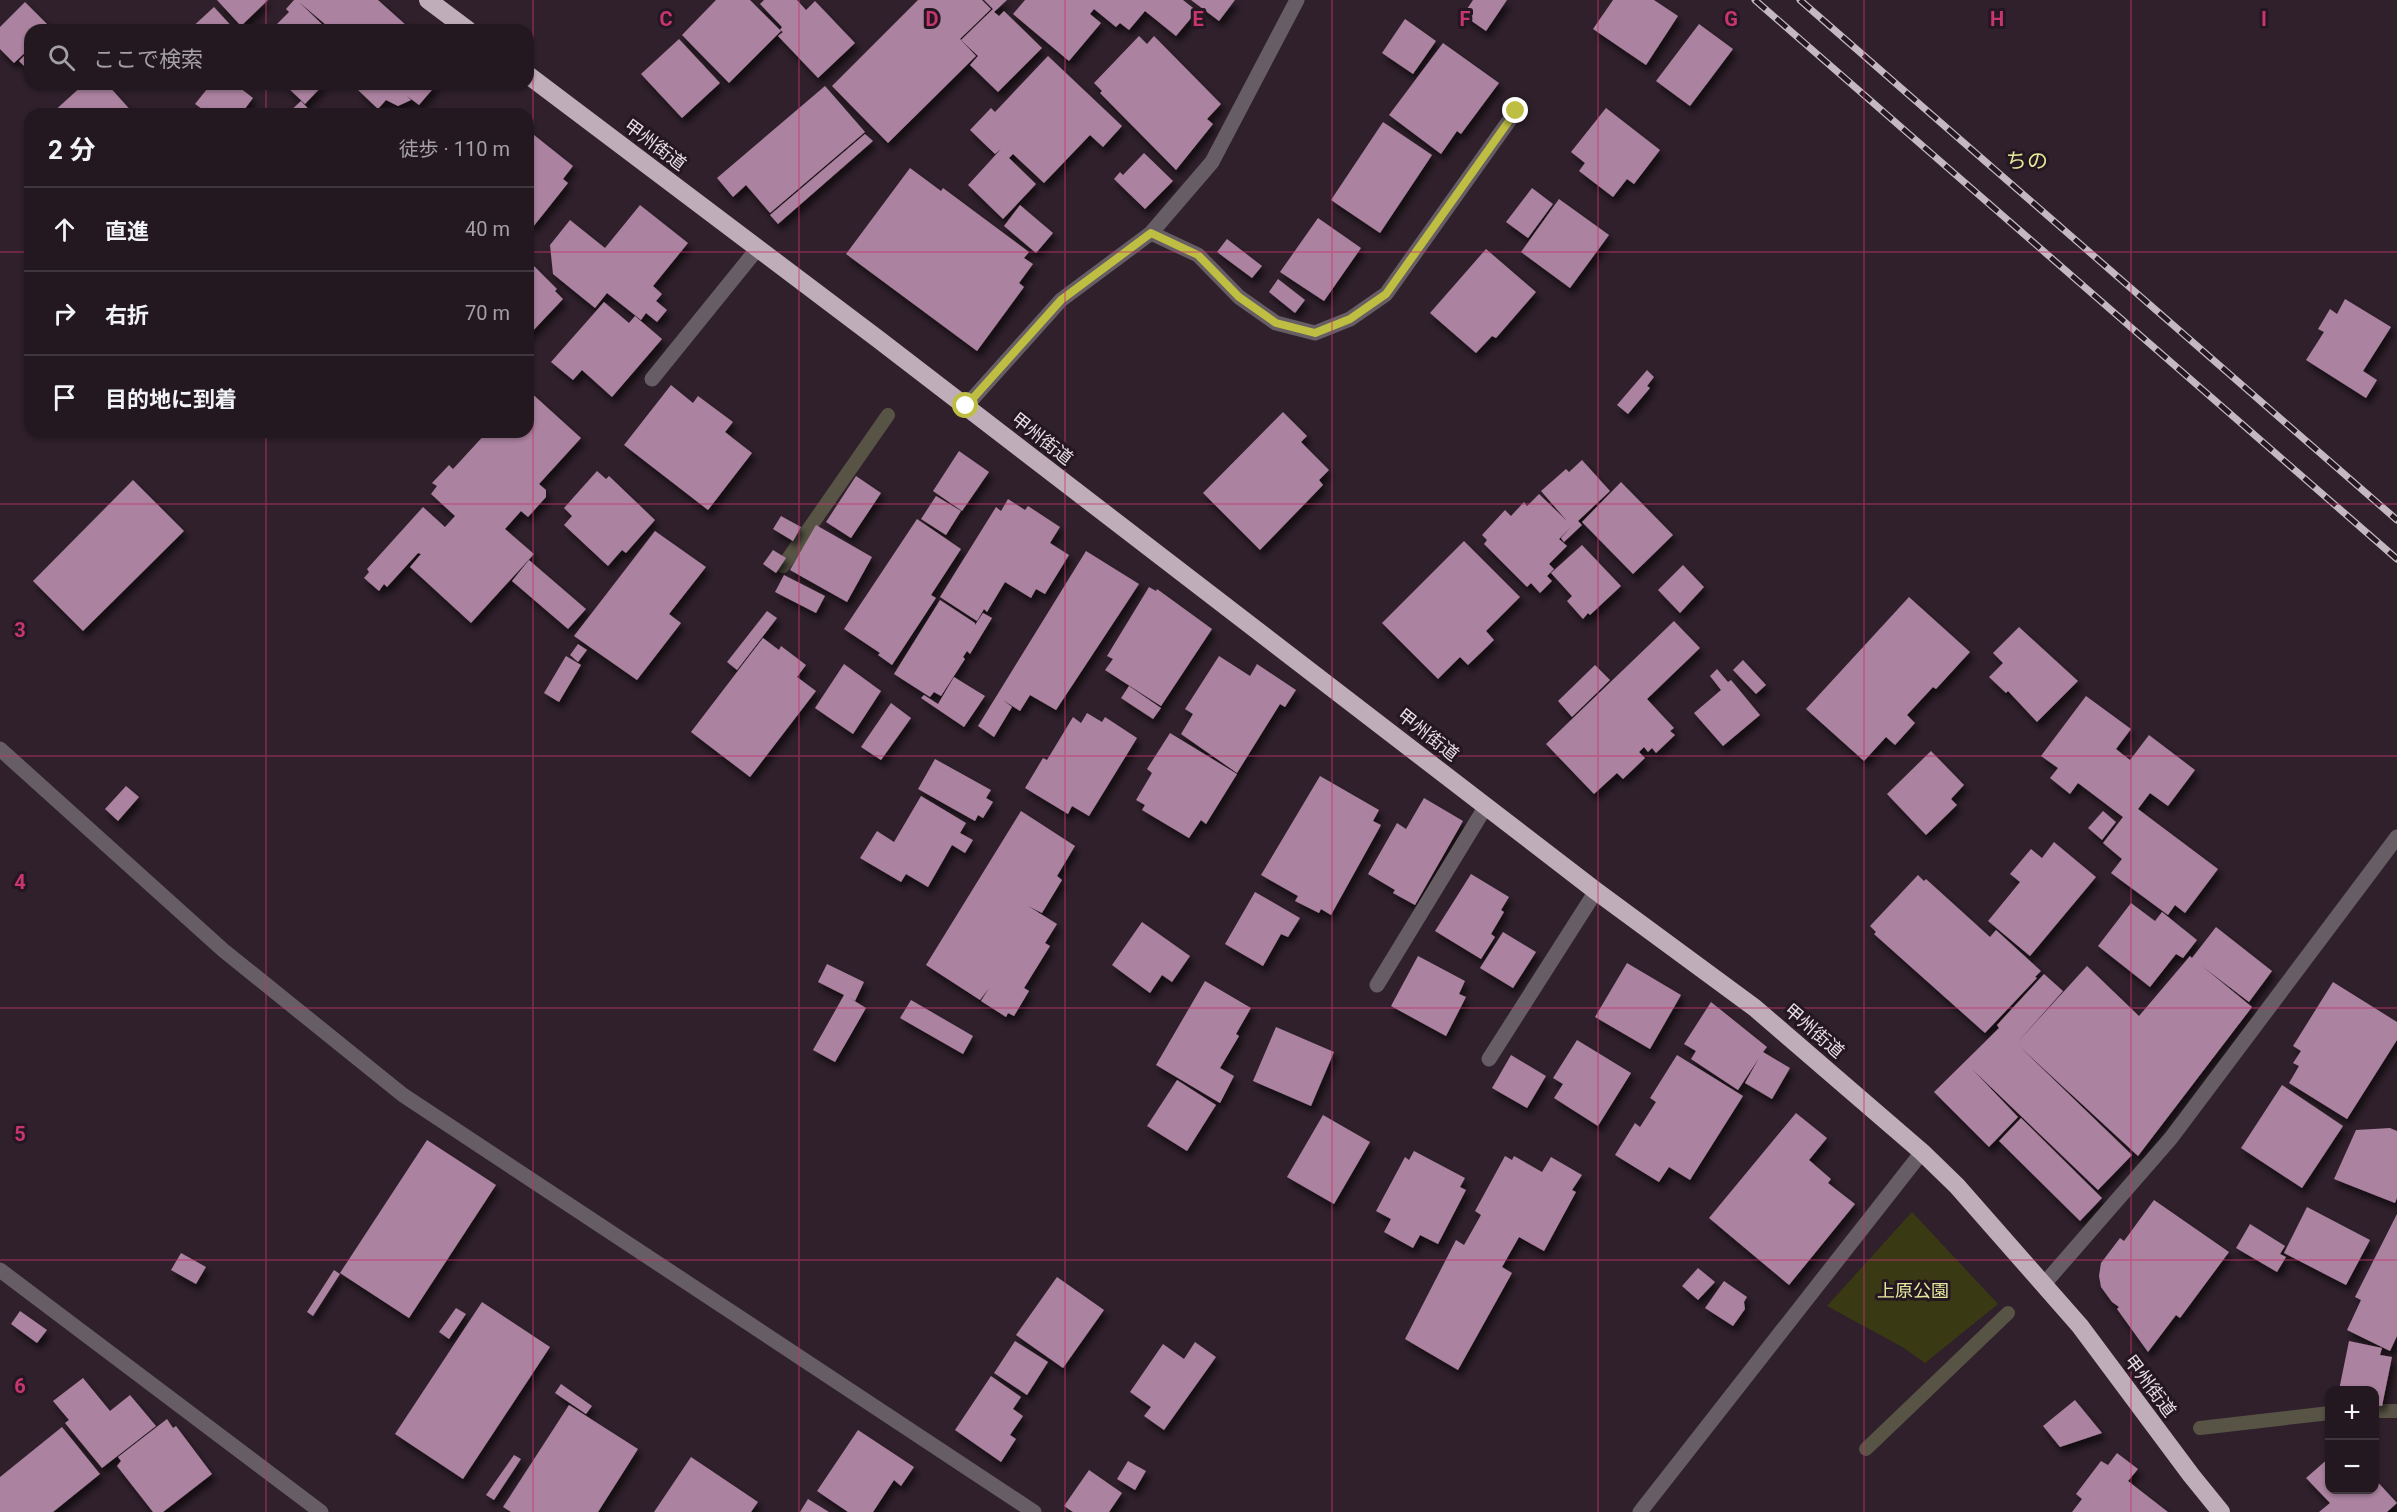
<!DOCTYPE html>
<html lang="ja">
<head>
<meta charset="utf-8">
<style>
	body { margin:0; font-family:Roboto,"Noto Sans JP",sans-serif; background:#2f252d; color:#f1f3f6 }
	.controls { position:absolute; right:18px; bottom:18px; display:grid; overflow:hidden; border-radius:12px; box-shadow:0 2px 4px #0004 }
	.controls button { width:54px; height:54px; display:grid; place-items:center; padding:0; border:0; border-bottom:2px solid #40373e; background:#231820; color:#f1f3f6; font:30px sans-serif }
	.stop { position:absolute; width:18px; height:18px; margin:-14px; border:4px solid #bebf42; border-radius:50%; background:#fff }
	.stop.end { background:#bebf42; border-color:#fff; box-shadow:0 2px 6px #0008 }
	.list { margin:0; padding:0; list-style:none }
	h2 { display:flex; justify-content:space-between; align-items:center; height:78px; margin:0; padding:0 24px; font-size:26px }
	h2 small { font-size:20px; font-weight:400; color:#a3a0a5 }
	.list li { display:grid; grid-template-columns:39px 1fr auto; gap:18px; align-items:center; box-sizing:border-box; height:84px; padding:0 24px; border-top:2px solid #40373e }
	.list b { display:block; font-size:22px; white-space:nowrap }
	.list em { font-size:20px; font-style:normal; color:#a3a0a5 }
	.icon { flex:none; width:33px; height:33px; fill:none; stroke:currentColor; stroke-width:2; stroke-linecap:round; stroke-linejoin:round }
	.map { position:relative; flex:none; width:2397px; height:1512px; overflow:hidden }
	.search { position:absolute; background:#231820; box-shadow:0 2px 4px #0004; left:24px; top:24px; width:510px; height:66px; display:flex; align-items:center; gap:15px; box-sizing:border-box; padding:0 21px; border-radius:18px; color:#a3a0a5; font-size:22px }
	.panel { position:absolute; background:#231820; box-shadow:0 2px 4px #0004; left:24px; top:108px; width:510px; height:330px; border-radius:18px }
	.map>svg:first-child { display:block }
	.green { fill:#393913 }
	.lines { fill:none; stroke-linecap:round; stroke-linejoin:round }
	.stream { stroke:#575445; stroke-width:14 }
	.building { fill:#ab829f; filter:url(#shadow) }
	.minor { stroke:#665e64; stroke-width:15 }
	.highway { stroke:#c0adba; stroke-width:18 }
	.rail-casing { stroke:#c4b9c0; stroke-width:7 }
	.rail { stroke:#251721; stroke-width:4.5; stroke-dasharray:14; stroke-linecap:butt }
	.route { stroke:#bebf42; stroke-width:8 }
	.grid { fill:none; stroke:#c83670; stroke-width:1.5; stroke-opacity:0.55 }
	.labels { text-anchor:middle; stroke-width:6; stroke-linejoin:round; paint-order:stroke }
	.street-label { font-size:18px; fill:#e9dfe5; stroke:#251721 }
	.park-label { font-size:18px; fill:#e4e79d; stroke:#251721 }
	.quarter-label { font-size:21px; fill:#e5e798; stroke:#251721 }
	.grid-label { font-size:20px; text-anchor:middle; font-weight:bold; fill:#c83670; stroke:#251721; stroke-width:6; stroke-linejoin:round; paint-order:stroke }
</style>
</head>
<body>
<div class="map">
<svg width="2397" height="1512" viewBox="0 0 2397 1512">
	<defs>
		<filter id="shadow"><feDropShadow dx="3.5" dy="6" stdDeviation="3" flood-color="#0009"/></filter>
	</defs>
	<rect width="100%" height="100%" fill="#2f202b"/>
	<!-- green -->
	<polygon class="green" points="1912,1212 1998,1304 1925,1363 1904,1348 1827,1306"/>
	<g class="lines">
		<!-- stream -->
		<g class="stream">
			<polyline points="783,566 888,415"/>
			<polyline points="2374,1411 2397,1411"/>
			<polyline points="2200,1428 2330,1413"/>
			<polyline points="1866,1449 2008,1313"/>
		</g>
	</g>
	<!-- building -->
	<g class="building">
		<polygon points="217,0 268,0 241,26"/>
		<polygon points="294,0 378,0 407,26 404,30 332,30 299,2 328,30 265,30 269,26 272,29 289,12 286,9"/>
		<polygon points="716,0 750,0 781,31 729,83 682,35"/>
		<polygon points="764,0 797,0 806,10 815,1 855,43 818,78 778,36 783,32 780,30 782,27 760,4"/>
		<polygon points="918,0 982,0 991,9 960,39 976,56 888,143 832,86"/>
		<polygon points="984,0 1007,0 994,12 999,16 1004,11 1042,48 998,92 970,65 978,56 961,40 993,9"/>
		<polygon points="1025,0 1183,0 1197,11 1176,36 1145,11 1129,30 1120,23 1116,27 1094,9 1090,14 1101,23 1069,61 1013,14"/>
		<polygon points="1191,0 1235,0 1219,21"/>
		<polygon points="1473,0 1507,0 1486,31 1463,15"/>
		<polygon points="1613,0 1654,0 1678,16 1646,65 1593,29"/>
		<polygon points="25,2 51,28 30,30 30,48 14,63 0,49 0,27"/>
		<polygon points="214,7 235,30 189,30"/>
		<polygon points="1405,19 1436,41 1413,74 1382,53"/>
		<polygon points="1699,24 1733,49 1690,106 1656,81"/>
		<polygon points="1139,36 1147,44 1154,36 1221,104 1207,119 1213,124 1176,170 1100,93 1102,91 1094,83"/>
		<polygon points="679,39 720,83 682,118 641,74"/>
		<polygon points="1443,43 1499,83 1461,134 1457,131 1441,154 1389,115"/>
		<polygon points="30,50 30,72 19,61"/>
		<polygon points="1048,56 1122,126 1103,147 1090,135 1044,183 1013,154 1009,158 1036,184 1003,219 968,185 1001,149 995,154 970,130 991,108 995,112"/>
		<polygon points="84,84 107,84 134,114 51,114"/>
		<polygon points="211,84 235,84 253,98 241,114 209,114 195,104"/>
		<polygon points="284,84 324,84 305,104"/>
		<polygon points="364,84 437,84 419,105 407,96 411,100 398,106 386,100 378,109 358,90"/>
		<polygon points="825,86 865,132 770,213 746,185 733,197 717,178"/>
		<polygon points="301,101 313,114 287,114"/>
		<polygon points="1606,108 1660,150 1634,184 1627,179 1613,197 1579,171 1585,163 1571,152"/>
		<polygon points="1383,122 1432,155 1380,233 1331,200"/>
		<polygon points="529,131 573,166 563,179 568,183 533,227 528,223"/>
		<polygon points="865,134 873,141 778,224 770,215"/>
		<polygon points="1144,153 1173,181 1145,209 1114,179 1120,172 1123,175"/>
		<polygon points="910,168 941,191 943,188 1029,252 1024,258 1033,264 1019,283 1024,287 977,351 846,254"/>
		<polygon points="1532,188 1553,204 1528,238 1506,222"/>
		<polygon points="1559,199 1609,235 1570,288 1521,252"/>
		<polygon points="640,205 688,243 653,286 662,294 656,301 667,310 657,322 646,313 641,320 607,293 595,308 553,274 550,245 570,220 605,248"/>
		<polygon points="1020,205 1053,233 1036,253 1004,226"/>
		<polygon points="1318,218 1361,248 1324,301 1280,272"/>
		<polygon points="1227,239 1262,266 1252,278 1217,252"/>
		<polygon points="1486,249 1536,292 1496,338 1492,336 1476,353 1430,313"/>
		<polygon points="528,260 557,289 555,291 563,299 528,336"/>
		<polygon points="1278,279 1305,300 1295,313 1269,292"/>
		<polygon points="2345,299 2391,327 2363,371 2377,380 2366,398 2306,360 2324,332 2318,329 2330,309 2337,314"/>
		<polygon points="604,302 629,323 635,316 662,339 612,397 582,370 573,380 551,362"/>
		<polygon points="1647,370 1654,377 1647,386 1650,388 1628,414 1617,405"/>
		<polygon points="671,385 693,403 698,396 733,422 725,432 752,453 708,510 624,445"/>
		<polygon points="528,390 581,438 539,484 546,490 546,497 528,517 521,511 505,529 534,554 471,623 410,567 421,554 418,553 387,587 384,584 379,591 364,578 369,572 367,569 423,507 445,527 455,516 431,494 437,486 432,483 449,465 453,469 487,432 528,432"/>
		<polygon points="1283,412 1307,436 1301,442 1329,470 1319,480 1323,485 1260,550 1203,493"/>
		<polygon points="959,451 989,472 962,511 933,491"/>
		<polygon points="1582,460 1610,491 1578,521 1582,525 1564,542 1561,538 1572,526 1559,539 1567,546 1549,564 1554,569 1547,576 1552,581 1540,593 1531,583 1527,587 1484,544 1487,540 1482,535 1505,510 1511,516 1524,502 1527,506 1539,494 1567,521 1541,491 1566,469 1569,472"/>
		<polygon points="597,471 606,479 609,476 655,520 626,553 622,550 608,566 564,525 572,516 564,508"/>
		<polygon points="856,476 881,493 851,538 826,522"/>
		<polygon points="133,480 184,531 83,631 33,581"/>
		<polygon points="1621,482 1673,535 1633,574 1582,522"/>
		<polygon points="936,496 961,511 946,535 921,519"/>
		<polygon points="1008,499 1025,510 1028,506 1060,527 1050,543 1069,555 1045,594 1036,589 1031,598 1005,582 987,612 984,609 977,621 940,597 996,507 1001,511"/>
		<polygon points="781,516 801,527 793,541 773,529"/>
		<polygon points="917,519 961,549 931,595 936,598 892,665 878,655 880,653 844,629"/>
		<polygon points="816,525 872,557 847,602 790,570"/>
		<polygon points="655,531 706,567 669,614 681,623 637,680 574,636"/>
		<polygon points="1464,541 1520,597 1486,631 1494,640 1468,665 1460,657 1438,679 1382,623"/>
		<polygon points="1582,545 1621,586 1590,615 1588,613 1583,619 1567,601 1572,596 1551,573"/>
		<polygon points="773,550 786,558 776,573 763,564"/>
		<polygon points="1086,551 1139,584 1056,710 1030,695 1020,711 1003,700 1012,707 994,737 978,726"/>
		<polygon points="529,560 586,609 568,629 512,581"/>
		<polygon points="1683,565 1704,587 1680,613 1658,590"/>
		<polygon points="784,575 825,596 816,613 775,592"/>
		<polygon points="1149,587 1156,591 1157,589 1212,629 1161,706 1105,670 1113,659 1107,656"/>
		<polygon points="1909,597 1970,652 1936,689 1933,687 1907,715 1915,723 1895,745 1886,737 1864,761 1806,709"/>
		<polygon points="940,600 975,623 975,625 983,613 992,618 970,654 967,651 963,657 965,659 941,696 934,692 930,697 894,674"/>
		<polygon points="767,611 777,618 737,670 727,662"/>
		<polygon points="1674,621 1700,648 1647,699 1674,728 1670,731 1675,735 1656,753 1652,748 1648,752 1644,747 1639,752 1645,758 1623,779 1617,773 1594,794 1546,744"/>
		<polygon points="2019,627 2078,681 2037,722 2008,691 2006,693 1989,677 2003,663 1993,653"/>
		<polygon points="763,638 779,650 781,646 806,665 797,677 816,691 750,777 691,732"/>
		<polygon points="578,644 587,650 578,662 570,655"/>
		<polygon points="566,656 581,665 559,702 544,693"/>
		<polygon points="1219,656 1250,676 1257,664 1296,690 1285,707 1280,704 1237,773 1181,734 1193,714 1185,709"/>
		<polygon points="1743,660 1766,685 1756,694 1733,670"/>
		<polygon points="844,664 881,691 853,734 815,708"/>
		<polygon points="1595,665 1610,680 1572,717 1558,701"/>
		<polygon points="1717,669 1728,682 1731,680 1760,715 1723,746 1694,713 1721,690 1710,676"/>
		<polygon points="954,677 985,696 964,727 921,698 924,695 938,704"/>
		<polygon points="1129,686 1161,708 1153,719 1121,698"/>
		<polygon points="2086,696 2131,729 2116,749 2130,760 2149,735 2195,770 2168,806 2150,793 2138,809 2218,869 2185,913 2175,905 2168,915 2111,873 2122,859 2103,843 2123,817 2078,783 2070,794 2050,778 2058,768 2041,756"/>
		<polygon points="891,703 911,718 881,760 861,747"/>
		<polygon points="1087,713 1102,722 1105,717 1137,738 1089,816 1072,806 1068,814 1025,788 1043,758 1047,760 1073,717 1081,723"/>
		<polygon points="1170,733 1237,774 1206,824 1201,820 1189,838 1142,810 1145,805 1136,800 1152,773 1147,769"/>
		<polygon points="1931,751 1964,785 1951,799 1957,805 1926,835 1887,794"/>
		<polygon points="935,759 991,790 986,798 993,802 983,818 978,815 975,821 918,789"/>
		<polygon points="1320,776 1379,810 1373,821 1381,825 1331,915 1321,909 1319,913 1295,901 1298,896 1261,875"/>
		<polygon points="126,786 139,797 118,821 105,809"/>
		<polygon points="921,796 966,823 960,833 973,840 965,853 952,845 928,887 906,874 901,882 860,858 877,831 894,842"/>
		<polygon points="1424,798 1463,821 1415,905 1393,893 1395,890 1368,874 1397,823 1406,829"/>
		<polygon points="1021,811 1075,846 1057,876 1062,880 1042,913 1028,906 1057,924 1045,943 1050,946 1024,988 1029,991 1014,1016 1008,1013 1006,1017 981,1001 989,988 980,1000 926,965"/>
		<polygon points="2103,811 2116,822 2102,840 2088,828"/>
		<polygon points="2054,842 2096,877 2030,956 1988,921 2020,882 2010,874 2031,849 2042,858"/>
		<polygon points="1471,874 1509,897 1501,910 1504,912 1491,934 1495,937 1481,959 1435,931"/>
		<polygon points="1918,875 1924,881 1926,879 1990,937 1996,930 2041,971 2035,977 2037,978 1985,1033 1874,934 1876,932 1870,926"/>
		<polygon points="1255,892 1300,918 1288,937 1281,934 1263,966 1225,944"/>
		<polygon points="2131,903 2155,921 2162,912 2197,940 2183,958 2176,954 2150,987 2098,946"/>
		<polygon points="1142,922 1190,956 1172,982 1162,975 1150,993 1112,965"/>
		<polygon points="2216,927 2272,971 2249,1002 2202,966 2252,1007 2138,1156 2019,1046 2132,1155 2098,1190 1972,1069 2018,1117 1989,1147 1934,1092 1999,1028 1997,1025 2044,974 2063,991 2016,1044 2087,966 2139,1016 2190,956 2192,958"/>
		<polygon points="1503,932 1536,952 1513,988 1480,968"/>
		<polygon points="1418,956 1465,981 1459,994 1466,997 1446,1036 1391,1006"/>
		<polygon points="1627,963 1681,995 1650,1049 1595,1017"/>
		<polygon points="827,964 864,982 855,1001 848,997 866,1008 835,1062 813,1050 844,995 818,982"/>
		<polygon points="1205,981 1251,1008 1236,1034 1239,1036 1220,1068 1234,1076 1220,1103 1156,1065"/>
		<polygon points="2333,982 2397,1022 2397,1040 2347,1119 2289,1083 2299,1066 2293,1063 2301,1051 2293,1046"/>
		<polygon points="911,1000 973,1036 963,1054 900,1018"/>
		<polygon points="1711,1002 1767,1047 1763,1052 1790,1068 1772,1099 1745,1083 1759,1058 1738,1090 1691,1059 1696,1051 1684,1044"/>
		<polygon points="1276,1027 1334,1052 1311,1106 1253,1081"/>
		<polygon points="1577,1040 1631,1073 1598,1126 1554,1098 1563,1084 1553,1078"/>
		<polygon points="1511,1055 1546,1076 1527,1108 1492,1088"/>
		<polygon points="1677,1055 1743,1096 1690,1180 1669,1167 1659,1182 1615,1155 1635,1123 1640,1127 1656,1102 1650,1098"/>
		<polygon points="1177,1080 1216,1105 1187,1151 1147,1126"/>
		<polygon points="2282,1085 2343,1126 2302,1188 2241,1148"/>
		<polygon points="1796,1113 1827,1138 1809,1160 1831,1179 1828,1183 1855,1204 1789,1285 1709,1218"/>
		<polygon points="1323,1115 1370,1142 1334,1204 1287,1177"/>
		<polygon points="2021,1118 2102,1198 2080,1221 1999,1141"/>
		<polygon points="2390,1128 2397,1131 2397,1198 2395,1203 2334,1179 2356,1130"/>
		<polygon points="427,1140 496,1185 409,1318 340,1273"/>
		<polygon points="1414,1151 1465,1178 1460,1187 1466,1190 1438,1244 1420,1235 1413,1248 1384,1232 1391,1219 1376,1211 1405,1157 1409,1160"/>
		<polygon points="1505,1156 1512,1160 1514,1156 1542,1172 1551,1157 1582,1175 1572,1190 1576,1192 1544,1251 1519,1237 1502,1267 1512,1273 1458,1370 1405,1339 1456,1240 1464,1245 1481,1215 1475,1211"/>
		<polygon points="2154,1200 2229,1252 2180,1318 2176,1315 2148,1352 2117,1309 2119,1307 2112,1302 2101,1287 2099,1276 2101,1263 2120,1238 2124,1241"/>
		<polygon points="2307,1207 2370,1240 2346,1285 2284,1253"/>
		<polygon points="2397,1214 2397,1336 2390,1351 2347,1330 2361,1300 2355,1297"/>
		<polygon points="2250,1224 2285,1246 2280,1254 2286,1257 2277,1272 2236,1248"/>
		<polygon points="181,1253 206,1267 196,1284 171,1270"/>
		<polygon points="1698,1268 1715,1282 1698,1300 1682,1286"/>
		<polygon points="334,1270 340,1274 313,1316 307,1312"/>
		<polygon points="1057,1277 1104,1310 1063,1368 1016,1335"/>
		<polygon points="1724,1281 1747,1297 1744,1302 1745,1309 1733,1326 1705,1308"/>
		<polygon points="482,1302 550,1347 463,1479 395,1434"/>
		<polygon points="456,1308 466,1314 449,1339 439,1332"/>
		<polygon points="20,1311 47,1330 37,1343 11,1324"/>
		<polygon points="1015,1341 1048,1362 1027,1395 994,1373"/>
		<polygon points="2349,1341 2382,1348 2380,1355 2392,1357 2382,1406 2374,1405 2374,1390 2339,1390"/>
		<polygon points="1195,1342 1216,1357 1164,1430 1144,1416 1151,1407 1130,1392 1163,1344 1184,1359"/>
		<polygon points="991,1376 1021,1397 1013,1409 1023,1416 1010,1435 1016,1439 1001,1462 955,1430"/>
		<polygon points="83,1378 110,1411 130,1395 156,1426 102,1468 65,1423 69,1420 53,1401"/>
		<polygon points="561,1384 592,1406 586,1414 555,1393"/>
		<polygon points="2075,1400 2102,1433 2060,1447 2043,1426"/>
		<polygon points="569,1405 638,1449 598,1512 511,1512 503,1507"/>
		<polygon points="167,1419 173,1428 176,1426 212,1474 163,1512 153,1512 117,1466 121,1461 118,1457"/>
		<polygon points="62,1427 100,1474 53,1512 0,1512 0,1477"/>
		<polygon points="858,1430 914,1467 901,1486 894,1480 873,1512 848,1512 817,1491"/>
		<polygon points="2117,1453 2138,1469 2128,1481 2168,1512 2072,1512 2082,1499 2076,1494 2101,1461 2108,1465"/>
		<polygon points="514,1455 521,1459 494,1500 486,1495"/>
		<polygon points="691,1457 758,1502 751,1512 654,1512"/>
		<polygon points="2330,1457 2330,1490 2374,1490 2374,1478 2397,1503 2387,1512 2319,1512 2330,1503 2306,1478"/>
		<polygon points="1128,1461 1146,1471 1135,1490 1117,1479"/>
		<polygon points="1089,1470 1122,1493 1109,1512 1073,1512 1064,1506"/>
		<polygon points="808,1499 829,1512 800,1512"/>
	</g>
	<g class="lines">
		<!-- minor -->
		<g class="minor">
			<polyline points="1151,233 1198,255 1239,297 1276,323 1315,333 1350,319 1386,294 1516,111"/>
			<polyline points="652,379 758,248"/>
			<polyline points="966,406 1061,300 1151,233 1212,162 1297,0"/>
			<polyline points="0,749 223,950 403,1095 1034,1512"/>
			<polyline points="1377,985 1486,806"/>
			<polyline points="1489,1059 1596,891"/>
			<polyline points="0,1270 321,1512"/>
			<polyline points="2044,1284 2171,1138 2397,837"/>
			<polyline points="1640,1512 1922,1152"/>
		</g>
		<!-- highway -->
		<g class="highway">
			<polyline points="428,0 468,30"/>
			<polyline points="528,75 878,339 1596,891 1755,1008 1922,1152 1957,1186 2080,1326 2191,1475 2221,1512"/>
		</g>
		<!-- rail casing -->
		<g class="rail-casing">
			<g id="rail">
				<polyline points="1755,0 2397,559"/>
				<polyline points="1800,0 2397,520"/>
			</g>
		</g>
		<!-- rail -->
		<use href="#rail" class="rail"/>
	</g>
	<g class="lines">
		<!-- route -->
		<polyline class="route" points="966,406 1061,300 1151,233 1198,255 1239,297 1276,323 1315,333 1350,319 1386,294 1516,111"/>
	</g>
	<!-- grid -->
	<path class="grid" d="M266,0v30M533,0v1512M799,0v1512M1065,0v1512M1332,0v1512M1598,0v1512M1864,0v1512M2131,0v1512M266,84v30M0,252h30M528,252h1869M266,432v1080M0,504h2397M0,756h2397M0,1008h2397M0,1260h2397"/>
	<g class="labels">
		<!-- street labels -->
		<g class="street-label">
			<text transform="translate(655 145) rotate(37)" y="6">甲州街道</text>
			<text transform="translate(1042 439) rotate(38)" y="6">甲州街道</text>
			<text transform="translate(1428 735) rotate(38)" y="6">甲州街道</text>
			<text transform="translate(1814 1031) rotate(41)" y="6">甲州街道</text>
			<text transform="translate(2150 1386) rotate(53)" y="6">甲州街道</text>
		</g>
		<!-- park labels -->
		<g class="park-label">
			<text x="1913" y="1297">上原公園</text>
		</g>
		<!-- quarter labels -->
		<g class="quarter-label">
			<text x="2027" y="168">ちの</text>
		</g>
	</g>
	<g class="grid-label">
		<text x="666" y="26">C</text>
		<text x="932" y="26">D</text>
		<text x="1198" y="26">E</text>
		<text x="1465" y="26">F</text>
		<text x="1731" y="26">G</text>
		<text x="1997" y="26">H</text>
		<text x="2264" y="26">I</text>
		<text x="20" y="637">3</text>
		<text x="20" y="889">4</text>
		<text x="20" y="1141">5</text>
		<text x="20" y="1393">6</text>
	</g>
</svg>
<div class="controls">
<button>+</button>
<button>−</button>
</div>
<div class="stop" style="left:966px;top:406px"></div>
<div class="stop end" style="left:1516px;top:111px"></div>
<div class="search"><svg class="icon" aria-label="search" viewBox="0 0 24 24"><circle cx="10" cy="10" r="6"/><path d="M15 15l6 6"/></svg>ここで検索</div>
<section class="panel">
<h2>2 分<small>徒歩 · 110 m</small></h2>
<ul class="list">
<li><svg class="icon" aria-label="ahead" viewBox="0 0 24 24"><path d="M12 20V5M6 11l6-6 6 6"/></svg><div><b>直進</b></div><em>40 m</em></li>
<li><svg class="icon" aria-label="right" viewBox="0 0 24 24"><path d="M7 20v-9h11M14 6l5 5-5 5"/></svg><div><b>右折</b></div><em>70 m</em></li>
<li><svg class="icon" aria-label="arrive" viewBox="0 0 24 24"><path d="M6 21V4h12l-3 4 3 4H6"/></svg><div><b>目的地に到着</b></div></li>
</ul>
</section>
</div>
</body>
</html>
